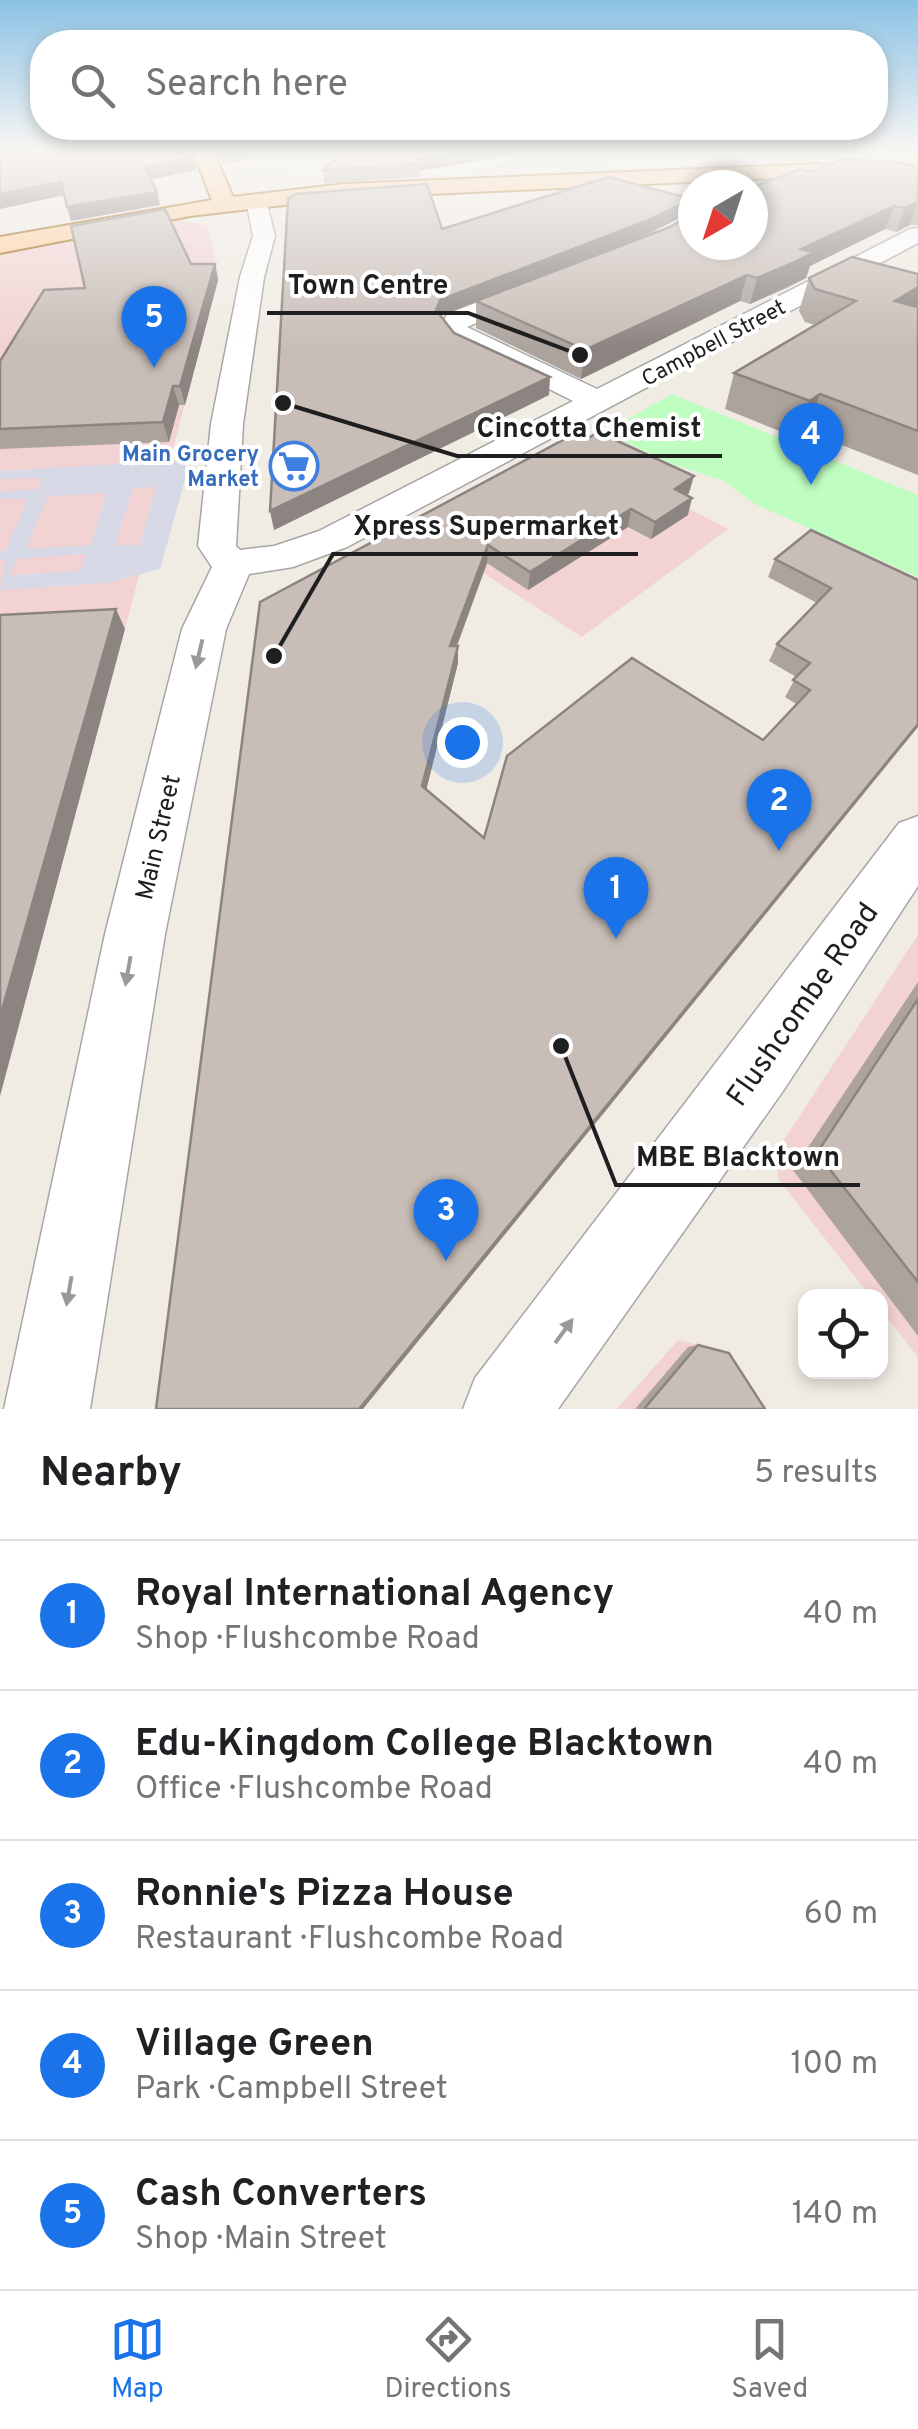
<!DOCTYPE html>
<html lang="en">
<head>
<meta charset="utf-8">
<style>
	body { margin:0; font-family:Overpass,sans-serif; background:#f2f2f2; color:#202124 }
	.controls { position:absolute; right:30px; bottom:30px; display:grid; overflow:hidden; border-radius:20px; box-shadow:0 5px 15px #0003 }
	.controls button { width:90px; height:90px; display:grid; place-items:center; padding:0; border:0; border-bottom:2px solid #e0e0e0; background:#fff; color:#202124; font:50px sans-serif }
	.compass { position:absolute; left:678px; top:170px; width:90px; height:90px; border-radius:50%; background:#fff; box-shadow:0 5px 15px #0003; rotate:219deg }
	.you { position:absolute; left:462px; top:742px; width:35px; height:35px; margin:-25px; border:8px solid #fff; border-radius:50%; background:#1a73e8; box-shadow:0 0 0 15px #1a73e833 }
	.badge { display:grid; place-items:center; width:65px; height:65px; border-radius:50%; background:#1a73e8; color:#fff; font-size:32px; font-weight:700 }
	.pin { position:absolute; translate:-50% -82px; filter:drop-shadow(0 2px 5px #0008) }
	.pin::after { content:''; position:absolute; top:52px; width:35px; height:30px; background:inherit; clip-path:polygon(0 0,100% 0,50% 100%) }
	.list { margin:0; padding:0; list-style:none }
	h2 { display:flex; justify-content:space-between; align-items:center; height:130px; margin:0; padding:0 40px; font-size:42px }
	h2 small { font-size:32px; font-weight:400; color:#757577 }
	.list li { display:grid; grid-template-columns:65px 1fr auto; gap:30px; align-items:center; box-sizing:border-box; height:150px; padding:0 40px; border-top:2px solid #e0e0e0 }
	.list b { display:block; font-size:38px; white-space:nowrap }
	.list p { margin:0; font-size:32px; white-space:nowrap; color:#757577 }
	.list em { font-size:32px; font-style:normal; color:#757577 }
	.icon { flex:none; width:55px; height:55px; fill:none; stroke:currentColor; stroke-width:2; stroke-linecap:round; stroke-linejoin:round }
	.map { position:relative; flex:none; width:918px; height:1409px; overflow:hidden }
	.search { position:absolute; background:#fff; box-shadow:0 5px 15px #0003; left:30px; right:30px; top:30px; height:110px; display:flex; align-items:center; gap:25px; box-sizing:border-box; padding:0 35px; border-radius:40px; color:#757577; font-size:38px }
	.sheet { height:880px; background:#fff }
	nav { display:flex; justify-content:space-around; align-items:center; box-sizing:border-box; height:140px; border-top:2px solid #e0e0e0; background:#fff; font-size:28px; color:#757577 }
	nav a { display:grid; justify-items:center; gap:5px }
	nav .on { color:#1a73e8 }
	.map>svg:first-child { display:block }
	.commercial { fill:#f2d2d3 }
	.education { fill:#fffdde }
	.park { fill:#bffdc0 }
	.parking { fill:#e3e3e3 }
	.plaza { fill:#d8d9e6; fill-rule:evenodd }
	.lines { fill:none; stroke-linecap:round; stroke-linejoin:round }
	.minor-casing { stroke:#a6a6a6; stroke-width:3 }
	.major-casing { stroke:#995f00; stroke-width:4 }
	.minor { fill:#fff; fill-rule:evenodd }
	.major { fill:#ffce9a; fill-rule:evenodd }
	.wall { fill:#aca39d }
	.shaded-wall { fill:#8c8480 }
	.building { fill:#c8bdb7; stroke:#8c8480; stroke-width:2.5 }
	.oneway { fill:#9a9a9a }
	.labels { text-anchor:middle; stroke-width:8; stroke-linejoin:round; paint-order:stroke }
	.far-street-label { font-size:22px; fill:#1f1f1f; stroke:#fff }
	.far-shop-label { font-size:22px; font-weight:bold; fill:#366cbe; stroke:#fff; text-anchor:end }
	.street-label { font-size:25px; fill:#1f1f1f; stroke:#fff }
	.near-street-label { font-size:30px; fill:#1f1f1f; stroke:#fff }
	.leader { fill:none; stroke:#1f1f1f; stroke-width:4 }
	.callout-dot { fill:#1f1f1f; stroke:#fff; stroke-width:4 }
	.callout-label { font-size:28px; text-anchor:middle; font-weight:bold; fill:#1f1f1f; stroke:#fff; stroke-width:8; stroke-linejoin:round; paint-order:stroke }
</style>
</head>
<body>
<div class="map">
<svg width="918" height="1409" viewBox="0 0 918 1409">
	<rect width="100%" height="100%" fill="#f0ece4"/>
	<!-- commercial -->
	<g class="commercial">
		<polygon points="175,219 207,225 219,276 0,1097 0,252"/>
		<polygon points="568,446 728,529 582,637 414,528"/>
		<polygon points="918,935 918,1357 881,1310 880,1296 870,1296 779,1180 774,1155"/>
		<polygon points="678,1340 705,1346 745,1409 617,1409"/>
	</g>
	<!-- education -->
	<polygon class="education" points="257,151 864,151 691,164 346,176 296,171 272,163"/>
	<!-- park -->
	<polygon class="park" points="672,394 918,495 918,577 755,504 724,481 669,463 605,432"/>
	<!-- parking -->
	<polygon class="parking" points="551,151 657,151 695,160 465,172"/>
	<!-- plaza -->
	<path class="plaza" d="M181,460l7,9 -28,100 -52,14 -108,7 5,-29 -5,-1v-9h5l23,-52h-28v-7l38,-3 5,-11 -43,1v-8zM156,487l-16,58 -25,1 18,-58zM107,493l-17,52 -64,4 22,-53zM86,554l-6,17 -71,4 8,-16z"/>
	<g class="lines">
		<!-- minor casing -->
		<g class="minor-casing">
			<g id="minor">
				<polygon points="256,194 266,200 275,236 264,277 243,424 236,546 240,550 274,546 319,531 573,401 444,336 440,330 447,314 525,284 543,284 546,289 543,294 467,327 597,389 910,229 918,228 918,243 347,547 293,567 249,574 226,629 165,934 90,1409 4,1409 105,934 182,629 212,567 198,546 211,424 240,277 253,236 246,200"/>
				<polygon points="918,816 918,886 783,1091 558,1409 463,1409 475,1378 899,823"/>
			</g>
		</g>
		<!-- major casing -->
		<g class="major-casing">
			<polygon id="major" points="193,151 213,151 233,197 344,184 819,164 918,170 918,182 819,176 344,198 190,216 0,253 0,237 212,200"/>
		</g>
		<!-- minor -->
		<use href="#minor" class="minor"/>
		<!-- major -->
		<use href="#major" class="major"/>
	</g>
	<!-- wall -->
	<g class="wall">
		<polygon points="215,151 246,151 247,159 223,164"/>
		<polygon points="345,151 522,151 489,159 420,171 420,177 324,183 323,170"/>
		<polygon points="918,167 918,225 910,225 896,232 885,229 810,266 806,278 787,288 750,304 740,301 581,379 476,328 476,302 440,316 454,333 549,395 274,530 442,229 689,213 646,235 520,284 811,172"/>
		<polygon points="191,264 215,264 218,280 185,405 179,405 169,442 0,449 0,361"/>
		<polygon points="918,274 918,475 806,431 797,438 725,409 734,373 815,325 805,322 799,311 809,278"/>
		<polygon points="689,493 687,495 688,515 651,539 628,527 528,590 487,563 457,646 458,646 458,663 426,790 484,838 763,740 796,704 785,697 796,677 769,661 777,644 817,603 768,577 775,559 918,580 363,1409 260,602"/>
		<polygon points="918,982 918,1336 793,1170"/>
		<polygon points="698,1345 765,1409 635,1409 688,1347"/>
	</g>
	<!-- shaded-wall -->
	<g class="shaded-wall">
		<polygon points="226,151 246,151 247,159 223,164 220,152"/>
		<polygon points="464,151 522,151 489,159 420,171 418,159"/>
		<polygon points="194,157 196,170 149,180 145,167"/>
		<polygon points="61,182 65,195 0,209 0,194"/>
		<polygon points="157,192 160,205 71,221 67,207"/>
		<polygon points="692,199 689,213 646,235 440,316 436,310 440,300"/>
		<polygon points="918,202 910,225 896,232 905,208"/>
		<polygon points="894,206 885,229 810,266 806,278 750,304 757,278 801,249"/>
		<polygon points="215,264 218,280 185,405 180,386"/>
		<polygon points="747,275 740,301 581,379 585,350"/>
		<polygon points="918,287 918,311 895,301"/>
		<polygon points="550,377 549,395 274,530 270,511"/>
		<polygon points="173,386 179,405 169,442 163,422"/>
		<polygon points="820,394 806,431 797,438 810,401"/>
		<polygon points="694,476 689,493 671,506 675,489"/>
		<polygon points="692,498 688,515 651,539 655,522"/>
		<polygon points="631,509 628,527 528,590 530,572"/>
		<polygon points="488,545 487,563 450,664 450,646"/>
		<polygon points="116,609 125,629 0,1096 0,1017"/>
		<polygon points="458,646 458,663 423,803 422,786"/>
		<polygon points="918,724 918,727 363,1409 359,1409"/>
	</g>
	<!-- building -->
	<g class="building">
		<polygon points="0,151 191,151 194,157 145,167 157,192 67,207 61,182 0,194"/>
		<polygon points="345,151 464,151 418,159 420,164 323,170"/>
		<polygon points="843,159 896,162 918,167 918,202 905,208 894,206 801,249 814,252 795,262 757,278 747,275 585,350 476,301 670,227 693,213 693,245 753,245 753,187 801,169 811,172"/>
		<polygon points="608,177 692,199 649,220 440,300 436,310 454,333 550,377 270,511 288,199 295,194 427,184 442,229"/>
		<polygon points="165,209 191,264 215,264 180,386 173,386 163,422 0,429 0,361 44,290 85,288 71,226"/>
		<polygon points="852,257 918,274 918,287 895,301 918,307 918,431 820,394 810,401 734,373 856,301 815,289 809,278"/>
		<polygon points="578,432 590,437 598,432 694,476 675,489 692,498 655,522 631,509 530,572 488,545 450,646 458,646 422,786 484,838 507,756 632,658 763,740 810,690 793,680 810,663 777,644 831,588 775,559 811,530 918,580 918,724 359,1409 156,1409 260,602"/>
		<polygon points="116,609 0,1017 0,615"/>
		<polygon points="918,999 918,1282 817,1153"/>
		<polygon points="698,1345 729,1353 765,1409 644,1409"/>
	</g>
	<!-- one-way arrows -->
	<defs><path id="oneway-solid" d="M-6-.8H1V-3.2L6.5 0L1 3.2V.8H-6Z" transform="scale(2.5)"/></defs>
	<g class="oneway">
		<use href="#oneway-solid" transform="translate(199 654) rotate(103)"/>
		<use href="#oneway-solid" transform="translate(128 971) rotate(100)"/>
		<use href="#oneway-solid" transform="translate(69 1291) rotate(100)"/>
		<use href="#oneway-solid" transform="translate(564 1331) rotate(-54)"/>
	</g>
	<!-- sky -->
	<linearGradient id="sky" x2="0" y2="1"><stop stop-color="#8cc2e5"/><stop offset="0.43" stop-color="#f8f6f3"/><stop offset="1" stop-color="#f8f6f3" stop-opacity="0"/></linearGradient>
	<rect width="918" height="348" fill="url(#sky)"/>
	<!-- icons -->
	<defs>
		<g id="supermarket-ring" transform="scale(2.5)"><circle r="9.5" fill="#fff" stroke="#3f7fe0" stroke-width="1.5"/><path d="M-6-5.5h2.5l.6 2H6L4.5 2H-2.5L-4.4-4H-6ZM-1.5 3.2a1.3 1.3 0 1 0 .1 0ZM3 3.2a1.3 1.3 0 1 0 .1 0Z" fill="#3f7fe0"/></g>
	</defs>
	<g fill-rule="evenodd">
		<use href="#supermarket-ring" x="294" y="466"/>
	</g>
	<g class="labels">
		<!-- far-street labels -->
		<g class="far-street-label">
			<text transform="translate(713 342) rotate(-28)" y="8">Campbell Street</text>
		</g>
		<!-- far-shop labels -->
		<g class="far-shop-label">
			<text x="259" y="461">Main Grocery<tspan x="259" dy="25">Market</tspan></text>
		</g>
		<!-- street labels -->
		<g class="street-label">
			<text transform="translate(157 837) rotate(-77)" y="9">Main Street</text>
		</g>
		<!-- near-street labels -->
		<g class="near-street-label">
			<text transform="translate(802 1004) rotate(-55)" y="10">Flushcombe Road</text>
		</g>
	</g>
	<!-- callouts -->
	<path class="leader" d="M580 355L468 313H267M283 403L457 456H722M274 656L333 554H638M561 1046L616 1185H860"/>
	<g class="callout-dot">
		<circle cx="580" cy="355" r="10"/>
		<circle cx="283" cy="403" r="10"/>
		<circle cx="274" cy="656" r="10"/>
		<circle cx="561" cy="1046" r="10"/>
	</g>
	<g class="callout-label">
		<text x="368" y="294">Town Centre</text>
		<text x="589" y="437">Cincotta Chemist</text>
		<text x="486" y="535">Xpress Supermarket</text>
		<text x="738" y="1166">MBE Blacktown</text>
	</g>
</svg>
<div class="controls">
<button><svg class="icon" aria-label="locate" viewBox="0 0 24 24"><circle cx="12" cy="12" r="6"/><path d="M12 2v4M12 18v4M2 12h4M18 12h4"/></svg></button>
</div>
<svg class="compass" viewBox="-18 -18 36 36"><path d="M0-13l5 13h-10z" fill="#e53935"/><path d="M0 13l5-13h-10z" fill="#757577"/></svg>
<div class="you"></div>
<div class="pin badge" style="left:616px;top:939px">1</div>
<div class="pin badge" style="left:779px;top:851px">2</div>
<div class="pin badge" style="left:446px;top:1261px">3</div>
<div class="pin badge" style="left:811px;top:485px">4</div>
<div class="pin badge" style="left:154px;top:368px">5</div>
<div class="search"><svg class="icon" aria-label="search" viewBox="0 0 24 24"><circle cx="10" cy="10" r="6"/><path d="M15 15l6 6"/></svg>Search here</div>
</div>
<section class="sheet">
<h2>Nearby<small>5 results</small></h2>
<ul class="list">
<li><span class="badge">1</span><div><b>Royal International Agency</b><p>Shop · Flushcombe Road</p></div><em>40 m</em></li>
<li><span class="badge">2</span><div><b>Edu-Kingdom College Blacktown</b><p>Office · Flushcombe Road</p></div><em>40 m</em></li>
<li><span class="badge">3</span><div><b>Ronnie's Pizza House</b><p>Restaurant · Flushcombe Road</p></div><em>60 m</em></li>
<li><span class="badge">4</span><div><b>Village Green</b><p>Park · Campbell Street</p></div><em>100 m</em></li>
<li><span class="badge">5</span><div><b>Cash Converters</b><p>Shop · Main Street</p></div><em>140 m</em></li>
</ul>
</section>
<nav>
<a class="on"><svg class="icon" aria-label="map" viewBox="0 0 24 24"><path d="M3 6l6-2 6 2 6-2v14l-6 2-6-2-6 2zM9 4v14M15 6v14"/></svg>Map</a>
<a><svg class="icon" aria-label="directions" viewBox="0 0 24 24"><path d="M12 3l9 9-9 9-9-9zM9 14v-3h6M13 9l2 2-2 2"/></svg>Directions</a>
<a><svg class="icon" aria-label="saved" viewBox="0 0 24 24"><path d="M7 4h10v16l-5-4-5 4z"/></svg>Saved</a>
</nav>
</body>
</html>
